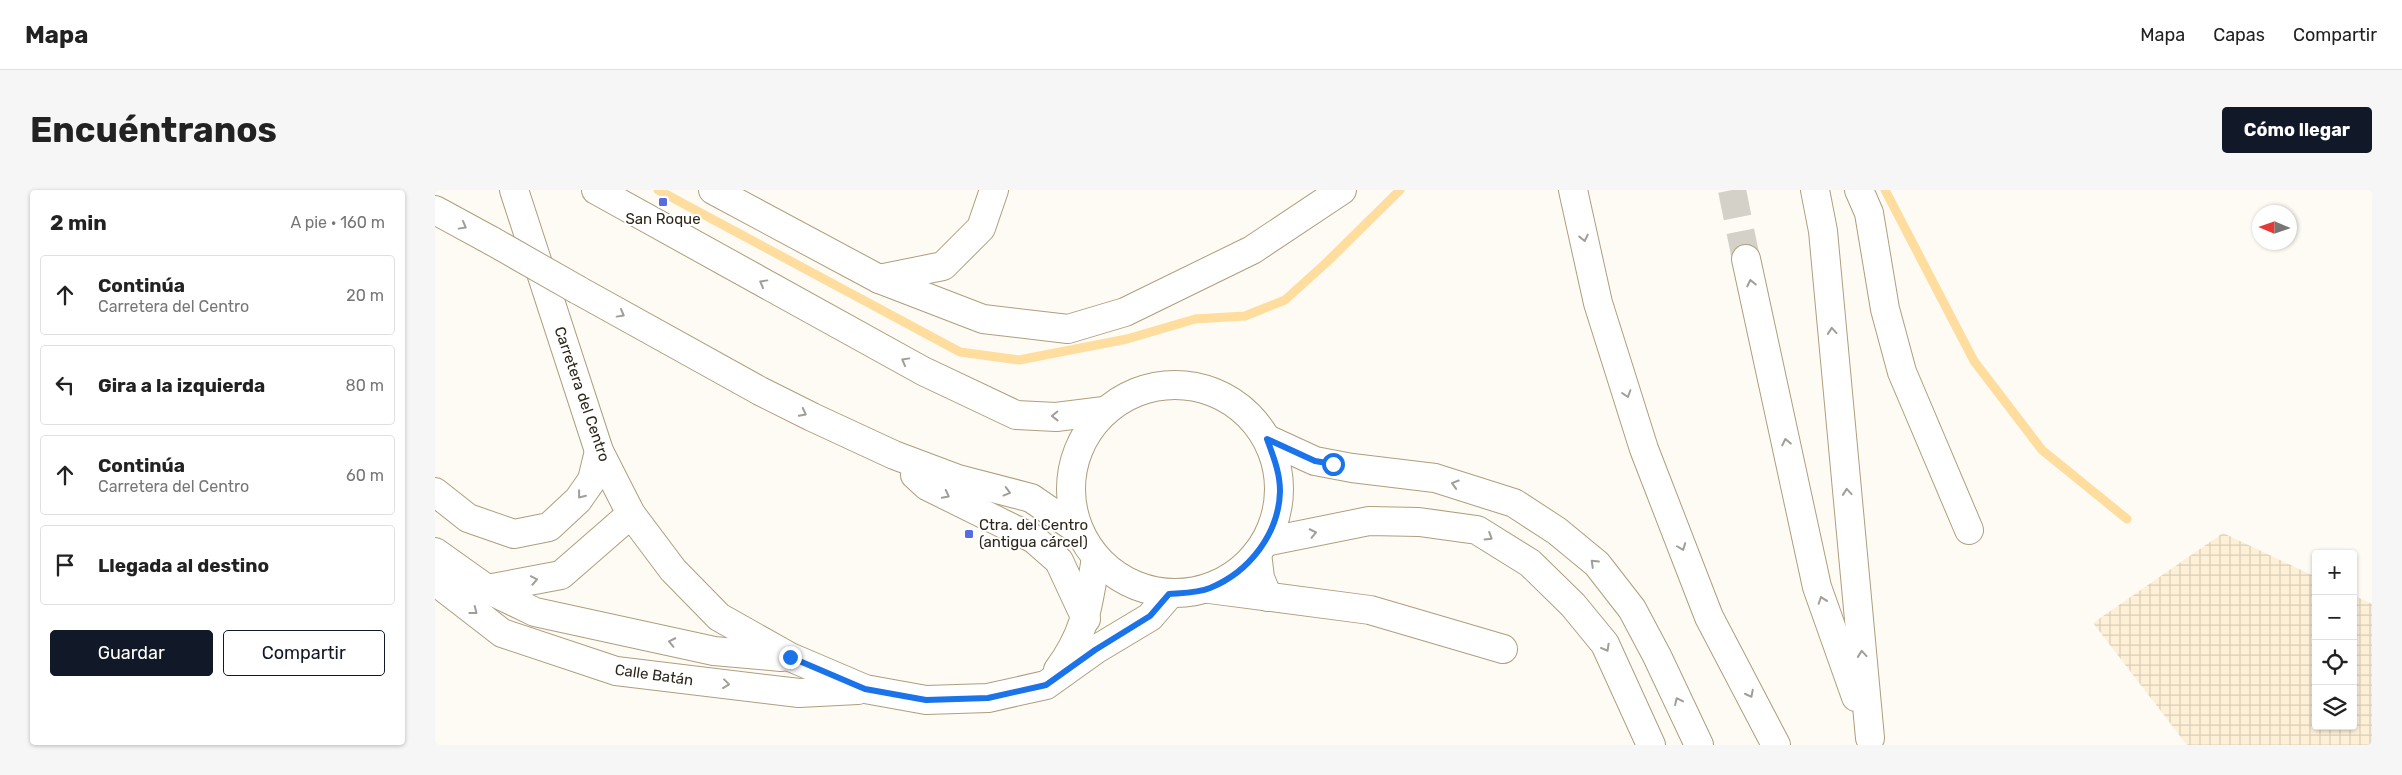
<!DOCTYPE html>
<html lang="es">
<head>
<meta charset="utf-8">
<style>
	body { margin:0; font-family:Rubik,sans-serif; background:#f6f6f6; color:#222 }
	.controls { position:absolute; right:15px; bottom:15px; display:grid; overflow:hidden; border-radius:5px; box-shadow:0 1px 4px #0004 }
	.controls button { width:45px; height:45px; display:grid; place-items:center; padding:0; border:0; border-bottom:1px solid #e0e0e0; background:#fff; color:#222; font:25px sans-serif }
	.compass { position:absolute; left:1817px; top:15px; width:45px; height:45px; border-radius:50%; background:#fff; box-shadow:0 1px 4px #0004; rotate:272deg }
	.stop { position:absolute; width:15px; height:15px; margin:-11px; border:4px solid #1a73e8; border-radius:50%; background:#fff }
	.stop.end { background:#1a73e8; border-color:#fff; box-shadow:0 1px 5px #0008 }
	.list { margin:0; padding:0; list-style:none }
	h2 { display:flex; justify-content:space-between; align-items:center; height:65px; margin:0; padding:0 20px; font-size:21px }
	h2 small { font-size:16px; font-weight:400; color:#767676 }
	.list li { display:grid; grid-template-columns:32px 1fr auto; gap:15px; align-items:center; box-sizing:border-box; height:80px; margin:0 10px 10px; padding:0 10px; border:1px solid #e0e0e0; border-radius:5px }
	.list b { display:block; font-size:19px; white-space:nowrap }
	.list p { margin:0; font-size:16px; white-space:nowrap; color:#767676 }
	.list em { font-size:16px; font-style:normal; color:#767676 }
	.actions { display:flex; gap:10px; padding:15px 20px }
	.actions a { flex:1; padding:11px 0; border:1px solid #111827; border-radius:5px; text-align:center; font-size:18px; color:#111827 }
	.actions .main { background:#111827; color:#fff }
	.icon { flex:none; width:28px; height:28px; fill:none; stroke:currentColor; stroke-width:2; stroke-linecap:round; stroke-linejoin:round }
	.map { position:relative; flex:none; width:1937px; height:555px; overflow:hidden; border-radius:5px }
	header { display:flex; align-items:center; gap:30px; box-sizing:border-box; height:70px; padding:0 25px; background:#fff; border-bottom:1px solid #e0e0e0 }
	header strong { font-size:24px }
	nav { display:flex; gap:28px; margin-inline-start:auto; font-size:18px }
	.intro { display:flex; align-items:center; justify-content:space-between; box-sizing:border-box; height:120px; padding:0 30px }
	h1 { margin:0; font-size:35px }
	.button { padding:12px 22px; border-radius:5px; background:#111827; color:#fff; font-size:18px; font-weight:700 }
	main { display:flex; gap:30px; padding:0 30px }
	aside { flex:1; background:#fff; border-radius:5px; box-shadow:0 1px 4px #0004 }
	.map>svg:first-child { display:block }
	.industrial { fill:url(#industrial-grid) }
	.lines { fill:none; stroke-linecap:round; stroke-linejoin:round }
	.stream { stroke:#fedd9e; stroke-width:9 }
	.highway-tunnel { stroke:#d4d1c8; stroke-width:28; stroke-dasharray:28 14; stroke-linecap:butt }
	.minor-casing { stroke:#ae9e7e; stroke-width:30 }
	.major-casing { stroke:#ae9e7e; stroke-width:30 }
	.highway-casing { stroke:#ae9e7e; stroke-width:30 }
	.minor { stroke:#fff; stroke-width:28 }
	.major { stroke:#fff; stroke-width:28 }
	.highway { stroke:#fff; stroke-width:28 }
	.major-bridge-casing { stroke:#ae9e7e; stroke-width:30; stroke-linecap:butt }
	.major-bridge { stroke:#fff; stroke-width:28 }
	.oneway { stroke:#a09e98 }
	.route { stroke:#1a73e8; stroke-width:6 }
	.poi-dot { fill:#566ce2; stroke:#fff; stroke-width:2 }
	.labels { text-anchor:middle; stroke-width:4; stroke-linejoin:round; paint-order:stroke }
	.poi-label { font-size:15px; fill:#2d271a; stroke:#fff }
	.street-label { font-size:15px; fill:#2d271a; stroke:#fff }
</style>
</head>
<body>
<header>
<strong>Mapa</strong>
<nav><a>Mapa</a><a>Capas</a><a>Compartir</a></nav>
</header>
<div class="intro"><h1>Encuéntranos</h1><a class="button">Cómo llegar</a></div>
<main>
<aside>
<h2>2 min<small>A pie · 160 m</small></h2>
<ul class="list">
<li><svg class="icon" aria-label="ahead" viewBox="0 0 24 24"><path d="M12 20V5M6 11l6-6 6 6"/></svg><div><b>Continúa</b><p>Carretera del Centro</p></div><em>20 m</em></li>
<li><svg class="icon" aria-label="left" viewBox="0 0 24 24"><path d="M17 20v-9H6M10 6l-5 5 5 5"/></svg><div><b>Gira a la izquierda</b></div><em>80 m</em></li>
<li><svg class="icon" aria-label="ahead" viewBox="0 0 24 24"><path d="M12 20V5M6 11l6-6 6 6"/></svg><div><b>Continúa</b><p>Carretera del Centro</p></div><em>60 m</em></li>
<li><svg class="icon" aria-label="arrive" viewBox="0 0 24 24"><path d="M6 21V4h12l-3 4 3 4H6"/></svg><div><b>Llegada al destino</b></div></li>
</ul>
<div class="actions"><a class="main">Guardar</a><a>Compartir</a></div>
</aside>
<div class="map">
<svg width="1937" height="555" viewBox="0 0 1937 555">
	<defs>
		<pattern id="industrial-grid" width="8" height="8" patternUnits="userSpaceOnUse" patternTransform="scale(1.25)"><rect width="8" height="8" fill="#fdf0d7"/><path d="M0 4h8M4 0v8" fill="none" stroke="#d9ceb8"/></pattern>
	</defs>
	<rect width="100%" height="100%" fill="#fefbf4"/>
	<!-- industrial -->
	<polygon class="industrial" points="1788,343 1881,387 1881,536 1918,536 1918,405 1937,414 1937,555 1752,555 1658,433"/>
	<g class="lines">
		<!-- stream -->
		<g class="stream">
			<polyline points="223,0 525,162 584,170 692,149 760,129 810,126 850,110 892,72 965,0"/>
			<polyline points="1450,0 1539,171 1607,260 1692,329"/>
		</g>
		<!-- highway-tunnel -->
		<polyline class="highway-tunnel" points="1297,0 1311,69"/>
		<!-- minor casing -->
		<g class="minor-casing">
			<g id="minor">
				<polyline points="79,0 164,261 196,324 238,380 284,427 355,467 430,499 491,510 553,508 611,495 660,460 715,427 734,405"/>
				<polyline points="278,0 444,89 548,129 633,139 690,122 817,60 907,0"/>
				<polyline points="1424,0 1434,23 1450,119 1467,182 1534,340"/>
				<polyline points="444,89 508,76 546,38 559,0"/>
				<polyline points="0,302 33,328 79,344 114,337 143,310 157,290 164,261"/>
				<polyline points="0,362 52,399 100,422 279,461 346,467"/>
				<polyline points="822,363 825,388 833,407"/>
				<polyline points="0,391 67,443 181,481 364,503 423,500"/>
				<polyline points="47,398 52,399 126,385 196,324"/>
				<polyline points="774,399 935,420 1068,459"/>
				<path d="M623,480c29,-39 30,-66 38,-112"/>
			</g>
		</g>
		<!-- major casing -->
		<g class="major-casing">
			<g id="major">
				<polyline points="161,0 488,181 581,225 621,227 669,221"/>
				<polyline points="0,20 57,51"/>
				<polyline points="143,100 325,201 377,227 459,265 523,289 596,308 643,340"/>
				<circle cx="740" cy="299" r="104"/>
				<polyline points="832,249 880,271 917,278 1000,288 1079,313 1122,341 1162,374 1197,419 1222,466 1264,555"/>
				<polyline points="480,285 492,296 599,349 624,371 651,429"/>
				<polyline points="830,352 934,331 984,332 1042,340 1095,373 1138,415 1170,454 1216,555"/>
			</g>
		</g>
		<!-- highway casing -->
		<g class="highway-casing">
			<g id="highway">
				<polyline points="1138,0 1163,113 1209,259 1274,427 1341,555"/>
				<polyline points="1380,0 1388,41 1435,548"/>
				<polyline points="1311,69 1382,397 1421,507"/>
			</g>
		</g>
		<!-- minor -->
		<use href="#minor" class="minor"/>
		<!-- major -->
		<use href="#major" class="major"/>
		<!-- highway -->
		<use href="#highway" class="highway"/>
		<!-- major-bridge casing -->
		<g class="major-bridge-casing">
			<polyline id="major-bridge" points="57,51 143,100"/>
		</g>
		<!-- major-bridge -->
		<use href="#major-bridge" class="major-bridge"/>
	</g>
	<!-- one-way arrows -->
	<defs><path id="oneway-chevron" d="M-2-3.5L2.5 0L-2 3.5" fill="none" stroke-width="1.6" stroke-linecap="round" stroke-linejoin="round" transform="scale(1.25)"/></defs>
	<g class="oneway">
		<use href="#oneway-chevron" transform="translate(28 36) rotate(29)"/>
		<use href="#oneway-chevron" transform="translate(1149 48) rotate(78)"/>
		<use href="#oneway-chevron" transform="translate(328 93) rotate(-151)"/>
		<use href="#oneway-chevron" transform="translate(1316 93) rotate(-102)"/>
		<use href="#oneway-chevron" transform="translate(186 124) rotate(29)"/>
		<use href="#oneway-chevron" transform="translate(1397 141) rotate(-95)"/>
		<use href="#oneway-chevron" transform="translate(470 171) rotate(-151)"/>
		<use href="#oneway-chevron" transform="translate(1192 204) rotate(72)"/>
		<use href="#oneway-chevron" transform="translate(368 223) rotate(27)"/>
		<use href="#oneway-chevron" transform="translate(620 226) rotate(179)"/>
		<use href="#oneway-chevron" transform="translate(1351 252) rotate(-102)"/>
		<use href="#oneway-chevron" transform="translate(1020 294) rotate(-163)"/>
		<use href="#oneway-chevron" transform="translate(572 302) rotate(15)"/>
		<use href="#oneway-chevron" transform="translate(1412 302) rotate(-95)"/>
		<use href="#oneway-chevron" transform="translate(146 305) rotate(128)"/>
		<use href="#oneway-chevron" transform="translate(511 305) rotate(27)"/>
		<use href="#oneway-chevron" transform="translate(878 343) rotate(-12)"/>
		<use href="#oneway-chevron" transform="translate(1054 347) rotate(32)"/>
		<use href="#oneway-chevron" transform="translate(1247 357) rotate(69)"/>
		<use href="#oneway-chevron" transform="translate(1159 373) rotate(-136)"/>
		<use href="#oneway-chevron" transform="translate(99 390) rotate(-11)"/>
		<use href="#oneway-chevron" transform="translate(1387 410) rotate(-109)"/>
		<use href="#oneway-chevron" transform="translate(39 421) rotate(38)"/>
		<use href="#oneway-chevron" transform="translate(237 452) rotate(-168)"/>
		<use href="#oneway-chevron" transform="translate(1171 458) rotate(61)"/>
		<use href="#oneway-chevron" transform="translate(1427 464) rotate(-95)"/>
		<use href="#oneway-chevron" transform="translate(291 494) rotate(7)"/>
		<use href="#oneway-chevron" transform="translate(1315 504) rotate(63)"/>
		<use href="#oneway-chevron" transform="translate(1243 511) rotate(-115)"/>
	</g>
	<g class="lines">
		<!-- route -->
		<path class="route" d="M355,467l75,32 61,11 62,-2 58,-13 49,-35 55,-34 19,-22c12,-1 29,-1 41,-6 39,-16 69,-54 70,-97 0,-19 -7,-35 -13,-52l48,22 18,3"/>
	</g>
	<!-- markers -->
	<g class="poi-dot">
		<rect x="223" y="7" width="10" height="10" rx="2.5"/>
		<rect x="529" y="339" width="10" height="10" rx="2.5"/>
	</g>
	<g class="labels">
		<!-- poi labels -->
		<g class="poi-label">
			<text x="228" y="34">San Roque</text>
			<text x="544" y="340" text-anchor="start">Ctra. del Centro<tspan x="544" dy="17">(antigua cárcel)</tspan></text>
		</g>
		<!-- street labels -->
		<g class="street-label">
			<text transform="translate(147 204) rotate(71)" y="5">Carretera del Centro</text>
			<text transform="translate(219 485) rotate(8)" y="5">Calle Batán</text>
		</g>
	</g>
</svg>
<div class="controls">
<button>+</button>
<button>−</button>
<button><svg class="icon" aria-label="locate" viewBox="0 0 24 24"><circle cx="12" cy="12" r="6"/><path d="M12 2v4M12 18v4M2 12h4M18 12h4"/></svg></button>
<button><svg class="icon" aria-label="layers" viewBox="0 0 24 24"><path d="M12 4l9 5-9 5-9-5zM3 14l9 5 9-5"/></svg></button>
</div>
<svg class="compass" viewBox="-18 -18 36 36"><path d="M0-13l5 13h-10z" fill="#e53935"/><path d="M0 13l5-13h-10z" fill="#767676"/></svg>
<div class="stop" style="left:898px;top:274px"></div>
<div class="stop end" style="left:355px;top:467px"></div>
</div>
</main>
</body>
</html>
